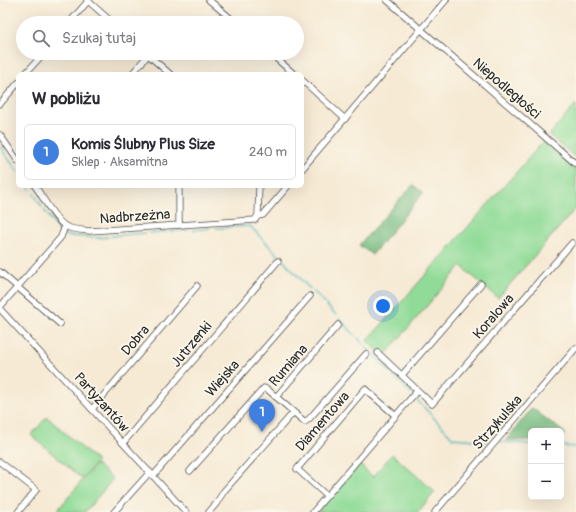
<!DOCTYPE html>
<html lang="pl">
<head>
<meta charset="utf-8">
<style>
	body { margin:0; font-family:Pangolin,sans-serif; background:#f2f2f3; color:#2b2b33 }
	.controls { position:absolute; right:12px; bottom:12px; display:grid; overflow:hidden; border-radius:6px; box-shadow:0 4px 16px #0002 }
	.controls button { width:36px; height:36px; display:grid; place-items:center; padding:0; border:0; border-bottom:1px solid #e1e1e2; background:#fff; color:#2b2b33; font:20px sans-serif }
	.you { position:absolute; left:383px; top:306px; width:14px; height:14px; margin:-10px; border:3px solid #fff; border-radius:50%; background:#1a73e8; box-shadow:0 0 0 6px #1a73e833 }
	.badge { display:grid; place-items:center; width:26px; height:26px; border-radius:50%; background:#c8321e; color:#fff; font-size:13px; font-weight:700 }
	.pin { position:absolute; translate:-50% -33px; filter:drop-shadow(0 1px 2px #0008) }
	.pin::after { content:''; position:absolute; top:21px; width:14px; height:12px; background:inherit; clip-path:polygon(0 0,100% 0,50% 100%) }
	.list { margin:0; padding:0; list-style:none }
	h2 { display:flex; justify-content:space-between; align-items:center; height:52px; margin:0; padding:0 16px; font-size:17px }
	h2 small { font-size:13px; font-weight:400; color:#7c7c81 }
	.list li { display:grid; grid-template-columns:26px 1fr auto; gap:12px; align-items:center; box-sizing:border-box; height:56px; margin:0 8px 8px; padding:0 8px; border:1px solid #e1e1e2; border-radius:6px }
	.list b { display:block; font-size:15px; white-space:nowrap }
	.list p { margin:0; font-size:13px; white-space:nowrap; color:#7c7c81 }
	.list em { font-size:13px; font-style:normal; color:#7c7c81 }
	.icon { flex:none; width:22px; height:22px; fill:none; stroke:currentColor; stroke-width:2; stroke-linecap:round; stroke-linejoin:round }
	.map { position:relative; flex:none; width:576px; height:512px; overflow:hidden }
	.search { position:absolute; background:#fff; box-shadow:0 4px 16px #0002; left:16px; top:16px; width:288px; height:44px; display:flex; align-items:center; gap:10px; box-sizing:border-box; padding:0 14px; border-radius:22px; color:#7c7c81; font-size:15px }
	.panel { position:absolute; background:#fff; box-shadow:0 4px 16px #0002; left:16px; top:72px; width:288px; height:116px; border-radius:6px }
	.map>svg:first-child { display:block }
	.green { fill:#90db97; stroke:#5e8361 }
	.forest { fill:#74bb80; stroke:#507356 }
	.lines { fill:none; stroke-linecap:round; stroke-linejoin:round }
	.stream { stroke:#47b6be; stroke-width:1.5 }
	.minor-casing { stroke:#494844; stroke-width:7 }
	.minor { stroke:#fff; stroke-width:5.5 }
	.labels { text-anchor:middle; stroke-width:3.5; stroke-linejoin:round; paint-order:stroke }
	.street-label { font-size:14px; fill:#2b2b2b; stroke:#fbf7ec }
</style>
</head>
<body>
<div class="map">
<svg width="576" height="512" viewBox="0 0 576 512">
	<rect width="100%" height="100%" fill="#fbf7ec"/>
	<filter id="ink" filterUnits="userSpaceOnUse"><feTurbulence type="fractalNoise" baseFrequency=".025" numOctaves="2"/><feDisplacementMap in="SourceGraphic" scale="8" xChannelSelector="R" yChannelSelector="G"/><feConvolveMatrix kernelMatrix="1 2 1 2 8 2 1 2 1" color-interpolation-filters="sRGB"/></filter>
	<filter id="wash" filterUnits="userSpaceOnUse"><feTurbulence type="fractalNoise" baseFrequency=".012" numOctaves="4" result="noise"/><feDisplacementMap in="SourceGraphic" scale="16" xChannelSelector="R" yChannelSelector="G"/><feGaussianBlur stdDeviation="0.9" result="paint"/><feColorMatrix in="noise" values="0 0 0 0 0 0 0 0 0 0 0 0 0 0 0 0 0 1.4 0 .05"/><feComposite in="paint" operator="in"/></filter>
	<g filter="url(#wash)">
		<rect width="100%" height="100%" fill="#f6ead4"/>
		<!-- green -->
		<g class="green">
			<polygon points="576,104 576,158 549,135"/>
			<polygon points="543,142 576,171 576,208 498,298 461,266 386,354 381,354 367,341"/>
			<polygon points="47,417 97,461 82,479 31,435"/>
			<polygon points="392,454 435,492 418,512 318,512 359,464 373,477"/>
			<polygon points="96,464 113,479 85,512 56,512"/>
		</g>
		<!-- forest -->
		<g class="forest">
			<polygon points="413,185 423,193 372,255 359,245"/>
			<polygon points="532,408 565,433 561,440 561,431 531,431 531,440 506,440"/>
		</g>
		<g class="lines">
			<!-- stream -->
			<g class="stream">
				<polyline points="0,147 18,172"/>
				<polyline points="28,186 30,189"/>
				<polyline points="34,194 42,207"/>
				<polyline points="44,210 46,213"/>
				<polyline points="48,215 60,233 68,236 93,237"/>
				<polyline points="216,228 250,226 279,256"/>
				<polyline points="193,230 210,228"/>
				<polyline points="170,231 189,230"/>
				<polyline points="149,233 166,232"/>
				<polyline points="111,236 145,233"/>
				<polyline points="96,238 108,237"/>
				<polyline points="282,259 311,290"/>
				<polyline points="314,292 336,315"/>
				<polyline points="339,319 355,335"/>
				<polyline points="358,338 364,345"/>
				<polyline points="366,347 391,373"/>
				<polyline points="394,376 411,394"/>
				<polyline points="416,399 453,438 487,441"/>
				<polyline points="501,442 531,444"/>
				<polyline points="561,446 576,447"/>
			</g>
		</g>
	</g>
	<g filter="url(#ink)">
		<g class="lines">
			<!-- minor casing -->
			<g class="minor-casing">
				<g id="minor">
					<polyline points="87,0 113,23"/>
					<polyline points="209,0 236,23"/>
					<polyline points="387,0 576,164"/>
					<polyline points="69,23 89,0"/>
					<polyline points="146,53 170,74"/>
					<polyline points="270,53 294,74"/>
					<polyline points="25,74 44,53"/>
					<polyline points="132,74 148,55"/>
					<polyline points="302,80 345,119"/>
					<polyline points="0,104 18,83"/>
					<polyline points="0,135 18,161"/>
					<polyline points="302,169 446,0"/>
					<path d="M35,186c8,11 19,33 30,40 7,4 17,4 25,5l165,-11 3,-5 1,-29"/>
					<polyline points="258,216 263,215 288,186"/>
					<polyline points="179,225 179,186"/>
					<polyline points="0,272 60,324"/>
					<polyline points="0,307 61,237 65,226"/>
					<polyline points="0,309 186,512"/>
					<polyline points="378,353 432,404 572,243"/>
					<polyline points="402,375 481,284"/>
					<polyline points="276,397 338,325"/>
					<polyline points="92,409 197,286"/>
					<polyline points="123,443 278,261"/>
					<polyline points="0,462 36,490 18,512"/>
					<polyline points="190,471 264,388 267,389 305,422 309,419 366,354"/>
					<polyline points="153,476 310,296"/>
					<polyline points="327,496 297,469 365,389 396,416"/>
					<polyline points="114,512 150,472"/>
					<polyline points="209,512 216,504 224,491 293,413"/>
					<polyline points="313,512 417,391"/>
					<polyline points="435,512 576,348"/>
				</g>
			</g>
			<!-- minor -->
			<use href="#minor" class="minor"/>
		</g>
	</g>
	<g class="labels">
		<!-- street labels -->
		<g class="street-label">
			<text transform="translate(507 88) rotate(41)" y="5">Niepodległości</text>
			<text transform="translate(135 216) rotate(-4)" y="5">Nadbrzeżna</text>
			<text transform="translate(493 316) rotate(-49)" y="5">Koralowa</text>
			<text transform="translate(135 340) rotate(-49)" y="5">Dobra</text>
			<text transform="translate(191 344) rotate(-50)" y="5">Jutrzenki</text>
			<text transform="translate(288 365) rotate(-49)" y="5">Rumiana</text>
			<text transform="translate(222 378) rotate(-49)" y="5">Wiejska</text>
			<text transform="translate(102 402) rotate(48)" y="5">Partyzantów</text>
			<text transform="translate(322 421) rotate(-49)" y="5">Diamentowa</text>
			<text transform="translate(497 422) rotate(-49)" y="5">Strzykulska</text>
		</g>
	</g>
</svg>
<div class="controls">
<button>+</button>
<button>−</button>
</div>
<div class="you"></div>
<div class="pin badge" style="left:262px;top:432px;background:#3f7fe0">1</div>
<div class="search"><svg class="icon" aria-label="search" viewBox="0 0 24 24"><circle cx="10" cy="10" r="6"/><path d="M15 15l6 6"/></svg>Szukaj tutaj</div>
<section class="panel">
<h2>W pobliżu<small></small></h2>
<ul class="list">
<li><span class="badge" style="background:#3f7fe0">1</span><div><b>Komis Ślubny Plus Size</b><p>Sklep · Aksamitna</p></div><em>240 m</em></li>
</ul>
</section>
</div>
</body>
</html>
